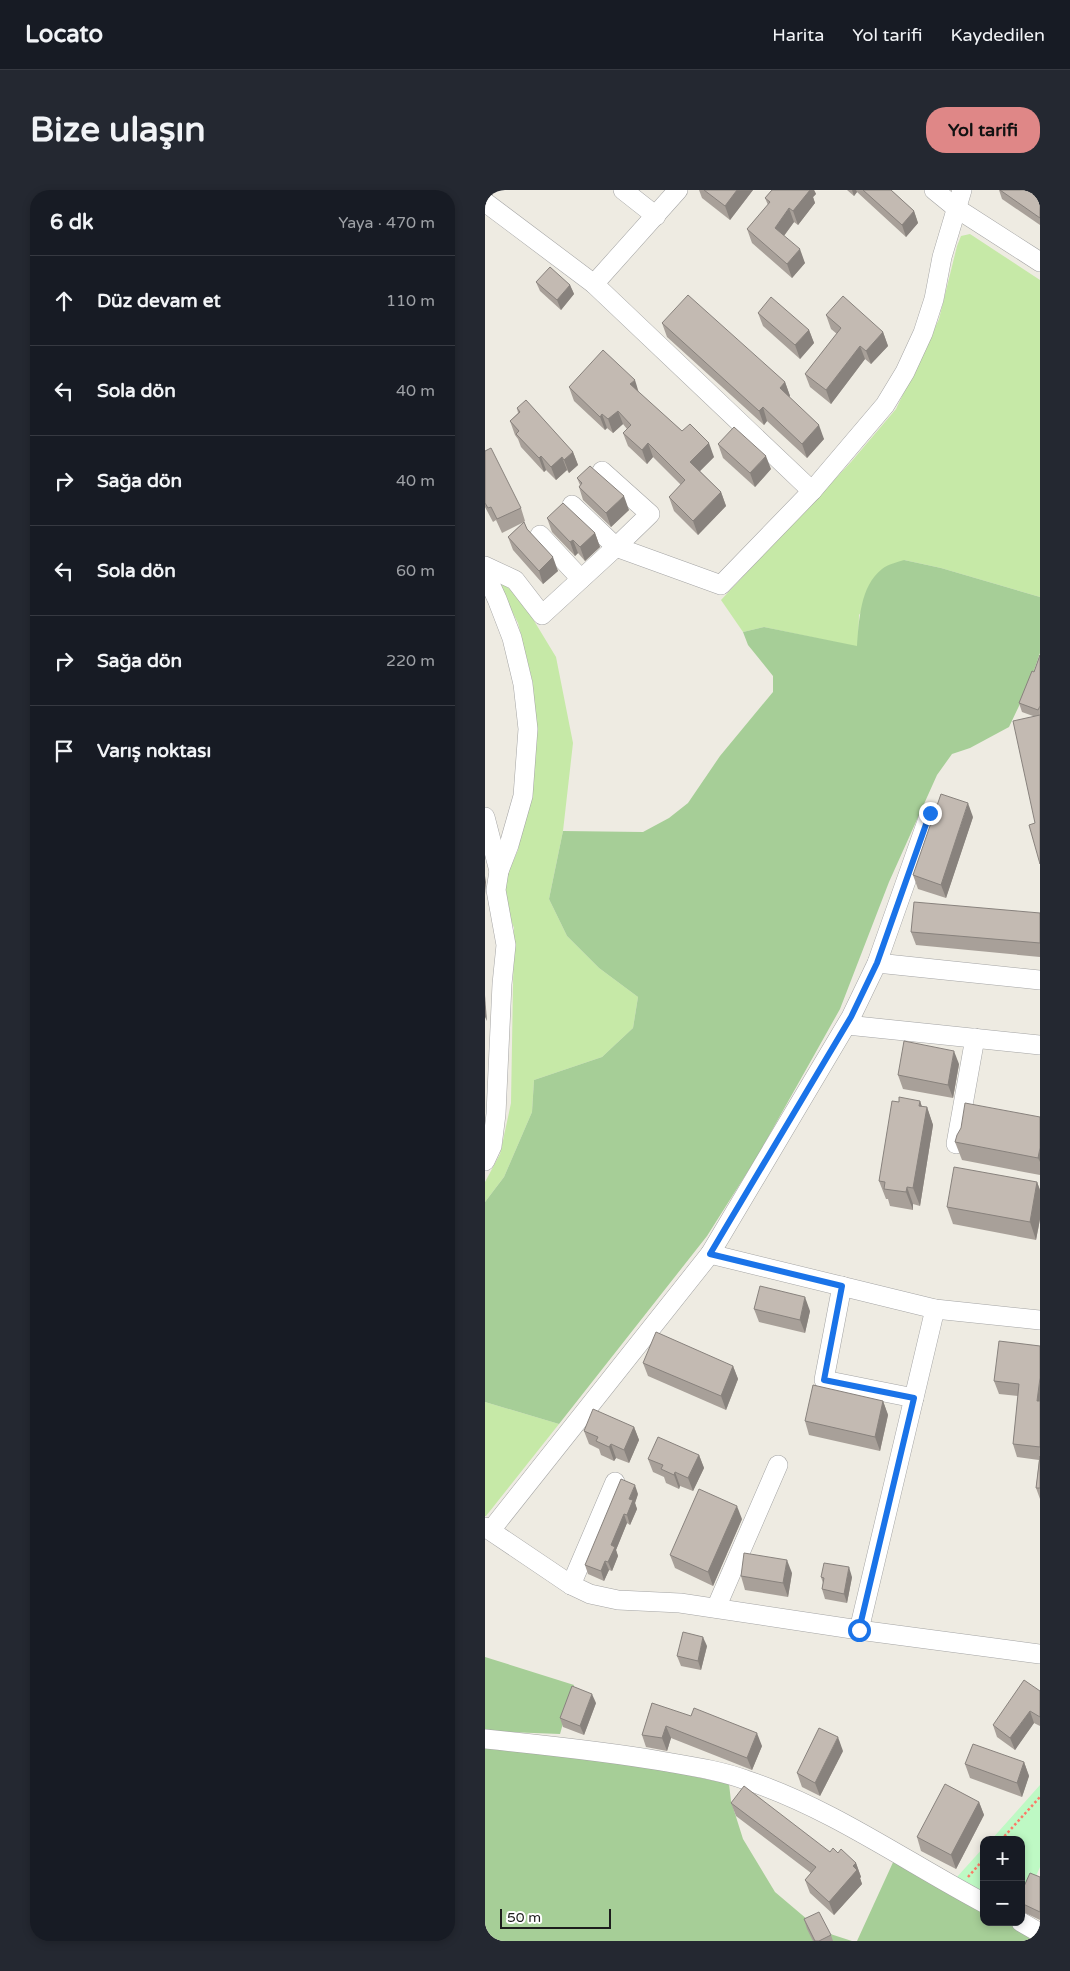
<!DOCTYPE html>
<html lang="tr">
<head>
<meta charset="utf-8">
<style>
	body { margin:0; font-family:"Varela Round",sans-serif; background:#242831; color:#f1f3f6 }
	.controls { position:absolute; right:15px; bottom:15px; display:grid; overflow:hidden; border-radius:10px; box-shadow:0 2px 8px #0003 }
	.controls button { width:45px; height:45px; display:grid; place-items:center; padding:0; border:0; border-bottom:1px solid #363941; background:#171b24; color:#f1f3f6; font:25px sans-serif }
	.scale { position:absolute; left:15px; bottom:12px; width:111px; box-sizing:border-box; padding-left:5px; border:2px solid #1d1d1d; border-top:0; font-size:14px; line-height:18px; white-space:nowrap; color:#1d1d1d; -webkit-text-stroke:4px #fff; paint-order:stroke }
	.stop { position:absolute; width:15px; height:15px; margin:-11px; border:4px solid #1a73e8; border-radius:50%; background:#fff }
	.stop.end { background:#1a73e8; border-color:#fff; box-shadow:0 1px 5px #0008 }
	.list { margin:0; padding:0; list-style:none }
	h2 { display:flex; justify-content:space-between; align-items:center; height:65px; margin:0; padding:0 20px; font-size:21px }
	h2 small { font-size:16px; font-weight:400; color:#9ea1a6 }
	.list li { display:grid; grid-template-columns:32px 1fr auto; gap:15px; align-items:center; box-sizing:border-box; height:90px; padding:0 20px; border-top:1px solid #363941 }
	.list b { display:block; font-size:19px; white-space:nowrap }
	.list em { font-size:16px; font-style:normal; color:#9ea1a6 }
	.icon { flex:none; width:28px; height:28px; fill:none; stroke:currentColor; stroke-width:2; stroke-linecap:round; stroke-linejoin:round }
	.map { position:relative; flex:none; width:555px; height:1751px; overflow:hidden; border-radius:20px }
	header { display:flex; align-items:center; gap:30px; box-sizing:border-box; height:70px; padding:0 25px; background:#171b24; border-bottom:1px solid #363941 }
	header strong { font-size:24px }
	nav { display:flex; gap:28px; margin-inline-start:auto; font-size:18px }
	.intro { display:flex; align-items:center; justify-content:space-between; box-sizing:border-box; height:120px; padding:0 30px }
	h1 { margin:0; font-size:35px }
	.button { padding:12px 22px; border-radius:20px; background:#df8787; color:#111; font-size:18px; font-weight:700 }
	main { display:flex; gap:30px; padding:0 30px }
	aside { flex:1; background:#171b24; border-radius:20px; box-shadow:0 2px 8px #0003 }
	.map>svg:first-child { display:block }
	.grass { fill:#c6e9a7 }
	.forest { fill:#a6ce97 }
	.park { fill:#bef9c4 }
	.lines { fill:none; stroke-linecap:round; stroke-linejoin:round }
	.minor-casing { stroke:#a4a4a4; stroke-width:20 }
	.path { stroke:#fb7a67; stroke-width:2.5; stroke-dasharray:2.5 2.5; stroke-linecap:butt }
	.minor { stroke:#fff; stroke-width:19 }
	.wall { fill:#a8a099 }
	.shaded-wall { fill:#88827d }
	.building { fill:#c3bab2; stroke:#88827d }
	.route { stroke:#1a73e8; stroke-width:6 }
</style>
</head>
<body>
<header>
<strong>Locato</strong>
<nav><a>Harita</a><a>Yol tarifi</a><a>Kaydedilen</a></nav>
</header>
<div class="intro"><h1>Bize ulaşın</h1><a class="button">Yol tarifi</a></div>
<main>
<aside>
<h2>6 dk<small>Yaya · 470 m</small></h2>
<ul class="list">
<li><svg class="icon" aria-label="ahead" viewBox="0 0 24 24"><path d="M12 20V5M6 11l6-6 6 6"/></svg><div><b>Düz devam et</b></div><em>110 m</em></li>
<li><svg class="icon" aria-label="left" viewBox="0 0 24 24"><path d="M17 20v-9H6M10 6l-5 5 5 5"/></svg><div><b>Sola dön</b></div><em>40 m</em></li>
<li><svg class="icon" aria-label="right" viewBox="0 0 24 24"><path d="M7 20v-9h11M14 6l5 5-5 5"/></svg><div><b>Sağa dön</b></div><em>40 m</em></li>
<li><svg class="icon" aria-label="left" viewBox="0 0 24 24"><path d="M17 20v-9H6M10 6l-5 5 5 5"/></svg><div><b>Sola dön</b></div><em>60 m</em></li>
<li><svg class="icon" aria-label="right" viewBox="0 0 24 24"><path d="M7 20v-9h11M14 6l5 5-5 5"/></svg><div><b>Sağa dön</b></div><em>220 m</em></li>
<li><svg class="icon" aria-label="arrive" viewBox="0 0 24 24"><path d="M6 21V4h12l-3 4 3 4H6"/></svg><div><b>Varış noktası</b></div></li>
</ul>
</aside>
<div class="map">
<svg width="555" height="1751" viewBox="0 0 555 1751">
	<rect width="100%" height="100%" fill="#eeebe2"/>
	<!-- grass -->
	<g class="grass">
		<polygon points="485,44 555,90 555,407 456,378 419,370 374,425 373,457 279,437 258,442 236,410 366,272 411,219 454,129 472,56 476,46"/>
		<polygon points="10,388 34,406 71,467 88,553 78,641 64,709 82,746 114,778 153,807 148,838 117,867 49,890 47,922 19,987 0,1012 0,992 15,964 26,913 29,738 17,706 21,688 33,660 51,561 48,494 33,433"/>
		<polygon points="0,1212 74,1234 1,1326 0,1326"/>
	</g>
	<!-- forest -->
	<g class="forest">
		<path d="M419,370l37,8 99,29v56l-11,32 -20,42 -39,21 -18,6 -15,21 -48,107 -49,127 -83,148 -50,79 -148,188 -74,-22v-200l19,-25 28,-65 2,-32 68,-23 31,-29 5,-31 -39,-29 -32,-32 -18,-37 14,-68 80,1 26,-14 19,-15 32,-47 53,-64v-16l-25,-31 -5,-13 21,-5 93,19c2,-25 3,-60 25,-77 6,-5 16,-7 22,-9z"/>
		<polygon points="0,1467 89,1495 75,1544 0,1541"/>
		<path d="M0,1555c82,10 164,21 244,39l2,17 12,38 32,53 46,39 31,10h-367z"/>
		<polygon points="410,1668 499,1716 499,1732 530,1732 555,1751 372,1751"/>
	</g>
	<!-- park -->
	<g class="park">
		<polygon points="555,1595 555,1677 536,1720 536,1650 506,1650"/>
		<polygon points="499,1657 499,1702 472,1687"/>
	</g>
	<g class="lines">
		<!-- minor casing -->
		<g class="minor-casing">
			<g id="minor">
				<polyline points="138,0 171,26"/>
				<polyline points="449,0 471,18 555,72"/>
				<polyline points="0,12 109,94 327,301"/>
				<polyline points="109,94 193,0"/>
				<polyline points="87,315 131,357 165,324 117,281"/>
				<polyline points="55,345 96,389"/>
				<polyline points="0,376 30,390 57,425 131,357 236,395 327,301 400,215 420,182 438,143 449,109 457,67 477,0"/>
				<polyline points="0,383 12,409 27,448 38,494 43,539 38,606 24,655 14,681 11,700 21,755 17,794 11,924 7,956 0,971"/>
				<polyline points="0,627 14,681"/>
				<polyline points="392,773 555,790"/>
				<polyline points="362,835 555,855"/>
				<polyline points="471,954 490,848"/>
				<polyline points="225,1064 450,1119 555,1130"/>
				<polyline points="357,1096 339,1190 429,1208"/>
				<polyline points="0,1337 86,1395 105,1404 133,1410 195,1413 374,1440 555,1464"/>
				<polyline points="6,1340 225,1064 366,827 392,773 445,623"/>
				<polyline points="86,1395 130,1292"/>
				<polyline points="231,1418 293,1275"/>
				<polyline points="374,1440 450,1119"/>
				<path d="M0,1549c59,6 118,12 176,22 28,5 58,9 85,19 85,28 159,81 238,123"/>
				<polyline points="536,1732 555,1743"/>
			</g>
		</g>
		<!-- path -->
		<g class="path">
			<polyline points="516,1650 555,1607"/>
			<polyline points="483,1687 499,1669"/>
		</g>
		<!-- minor -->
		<use href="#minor" class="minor"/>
	</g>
	<!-- wall -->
	<g class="wall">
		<polygon points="214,0 268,0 245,30 217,8"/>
		<polygon points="287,0 329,0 331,4 328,7 330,13 313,35 309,32 299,46 320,73 307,88 267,53 262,39 283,15 280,8"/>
		<polygon points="362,0 406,0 429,21 433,33 421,47 372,2 369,6"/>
		<polygon points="514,0 555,0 555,35 517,9"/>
		<polygon points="51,92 85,95 89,104 76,120 55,101"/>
		<polygon points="273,123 324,140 329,153 315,169 278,136"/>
		<polygon points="341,125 398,142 403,156 386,174 380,169 346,214 325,197 320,184 352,144 346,139"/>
		<polygon points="177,133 300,192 305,206 304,207 339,249 322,268 282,231 279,235 182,147"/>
		<polygon points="84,197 154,203 197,241 229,267 215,281 236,302 241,316 213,345 189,321 184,307 196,295 168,267 162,274 143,256 138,243 142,239 138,234 128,243 122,238 120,240 89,211"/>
		<polygon points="32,218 88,262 93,275 84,283 82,280 71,290 61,280 59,282 36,257 33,249 30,245 25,231 33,223"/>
		<polygon points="233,254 286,279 270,297 238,268"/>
		<polygon points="0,261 36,318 40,331 39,332 42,339 73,381 58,394 28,360 23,347 39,332 17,343 11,330 8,332 0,317"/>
		<polygon points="92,288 144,320 126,337 98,310 94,297 95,295"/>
		<polygon points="62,328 110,343 115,357 100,371 93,363 90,366 67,342"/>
		<polygon points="555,465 555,674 548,526 537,522 534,513 549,482"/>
		<polygon points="488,627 461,708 433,699 428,685"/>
		<polygon points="555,723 555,767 431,755 426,742"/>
		<polygon points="474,874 468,908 418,899 413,885"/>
		<polygon points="435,911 437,917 442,917 448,935 435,1016 428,1014 428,1020 405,1016 403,1009 401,1009 394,991 414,912"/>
		<polygon points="555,927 555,985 477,970 470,952"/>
		<polygon points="552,992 555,1000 555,1029 551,1050 468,1034 462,1017"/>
		<polygon points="269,1119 325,1121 320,1143 274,1132"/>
		<polygon points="555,1156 555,1309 551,1298 554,1270 532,1267 528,1254 533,1206 514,1204 509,1191"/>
		<polygon points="158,1173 248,1176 253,1189 241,1220 163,1186"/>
		<polygon points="398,1211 403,1225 395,1261 324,1245 320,1231"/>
		<polygon points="149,1237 154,1250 144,1273 131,1268 129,1271 116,1265 114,1259 104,1254 99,1241"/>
		<polygon points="214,1265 219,1278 208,1301 195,1296 194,1299 181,1293 179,1287 168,1282 163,1269"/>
		<polygon points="153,1304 150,1313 152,1319 145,1335 142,1333 131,1360 133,1366 127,1381 124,1380 119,1391 103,1384 100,1375"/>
		<polygon points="257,1329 228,1396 190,1378 185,1365"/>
		<polygon points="307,1383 303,1407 260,1400 256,1386"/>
		<polygon points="336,1387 367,1387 362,1413 340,1409 337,1399 338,1393"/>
		<polygon points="222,1456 216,1480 196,1476 192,1466"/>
		<polygon points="555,1501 555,1536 549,1533 530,1560 512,1547 508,1535"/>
		<polygon points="111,1513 99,1545 78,1537 75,1528"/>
		<polygon points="167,1513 277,1556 267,1580 186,1548 182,1561 161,1557 157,1545"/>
		<polygon points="358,1561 335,1606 317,1597 312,1583"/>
		<polygon points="539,1572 544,1586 537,1607 485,1588 480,1574"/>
		<polygon points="494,1612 499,1625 471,1679 436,1661 432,1647"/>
		<polygon points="246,1613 345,1662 353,1663 371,1673 376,1687 375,1688 377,1694 349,1725 325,1703 320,1690 326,1683 251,1626"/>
		<polygon points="555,1687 555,1730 536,1721 536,1703"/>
		<polygon points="319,1729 346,1745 348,1751 328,1751 322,1739"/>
	</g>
	<!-- shaded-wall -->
	<g class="shaded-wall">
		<polygon points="252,0 268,0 245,30 240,16"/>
		<polygon points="323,0 329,0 331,4 328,7 330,13 313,35 308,21"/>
		<polygon points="367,0 371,0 372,2 369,6"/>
		<polygon points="304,18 309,32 295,51 290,38"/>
		<polygon points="429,21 433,33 421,47 417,35"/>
		<polygon points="315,59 320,73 307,88 302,74"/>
		<polygon points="85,95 89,104 76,120 72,110"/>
		<polygon points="324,140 329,153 315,169 310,155"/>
		<polygon points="398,142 403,156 386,174 381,161"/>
		<polygon points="375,156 380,169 346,214 341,200"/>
		<polygon points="150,190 154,203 145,194"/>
		<polygon points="300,192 305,206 300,212 295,198"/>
		<polygon points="278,217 282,231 279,235 274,221"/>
		<polygon points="133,221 138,234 128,243 123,229"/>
		<polygon points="117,224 122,238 120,240 115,227"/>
		<polygon points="334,235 339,249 322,268 317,254"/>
		<polygon points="163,253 168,267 162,274 157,260"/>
		<polygon points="224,253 229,267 210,286 205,272"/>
		<polygon points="88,262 93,275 84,283 79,270"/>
		<polygon points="56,266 61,280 59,282 54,268"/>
		<polygon points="281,266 286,279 270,297 265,283"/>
		<polygon points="77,267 82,280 71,290 66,277"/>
		<polygon points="236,302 241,316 213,345 208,331"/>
		<polygon points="139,306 144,320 126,337 121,323"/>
		<polygon points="110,343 115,357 100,371 95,357"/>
		<polygon points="88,350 93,363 90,366 85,352"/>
		<polygon points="68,367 73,381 58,394 54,381"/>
		<polygon points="483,613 488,627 461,708 456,695"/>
		<polygon points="0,686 1,692 0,704"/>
		<polygon points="0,805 2,831 0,827"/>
		<polygon points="469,861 474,874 468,908 463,895"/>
		<polygon points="435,911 440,926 442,917 448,935 435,1016 428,998"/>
		<polygon points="555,958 555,972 553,968"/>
		<polygon points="552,992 555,1000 555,1029 551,1050 545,1032"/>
		<polygon points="422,997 428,1014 428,1020 421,1002"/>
		<polygon points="320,1107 325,1121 320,1143 315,1130"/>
		<polygon points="248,1176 253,1189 241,1220 236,1206"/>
		<polygon points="555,1188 555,1218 552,1211"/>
		<polygon points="398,1211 403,1225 395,1261 390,1247"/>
		<polygon points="149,1237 154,1250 144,1273 139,1260"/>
		<polygon points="126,1254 131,1268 129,1271 124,1257"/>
		<polygon points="214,1265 219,1278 208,1301 203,1288"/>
		<polygon points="190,1282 195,1296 194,1299 189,1285"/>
		<polygon points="150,1295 153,1304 150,1313 152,1319 145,1335 142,1325 144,1309"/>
		<polygon points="252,1316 257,1329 228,1396 223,1382"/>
		<polygon points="139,1324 142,1333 131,1360 133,1366 127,1381 123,1372 126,1355"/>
		<polygon points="302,1370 307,1383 303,1407 298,1393"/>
		<polygon points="120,1371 124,1380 119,1391 116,1381"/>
		<polygon points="364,1377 367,1387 362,1413 359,1404"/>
		<polygon points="218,1447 222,1456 216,1480 213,1471"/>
		<polygon points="107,1504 111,1513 99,1545 95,1536"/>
		<polygon points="545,1521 549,1533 530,1560 525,1548"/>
		<polygon points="181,1536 186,1548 182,1561 177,1548"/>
		<polygon points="272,1543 277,1556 267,1580 262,1568"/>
		<polygon points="353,1547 358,1561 335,1606 330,1593"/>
		<polygon points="539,1572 544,1586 537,1607 532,1593"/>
		<polygon points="494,1612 499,1625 471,1679 466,1665"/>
		<polygon points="371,1673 376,1687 375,1688 377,1694 349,1725 344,1712 368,1676"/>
	</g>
	<!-- building -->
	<g class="building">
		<polygon points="219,0 252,0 240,16"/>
		<polygon points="287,0 325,0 308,21 304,18 290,38 315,59 302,74 262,39 285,12 280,8"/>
		<polygon points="378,0 406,0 429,21 417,35"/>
		<polygon points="515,0 555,0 555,28"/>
		<polygon points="65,77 85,95 72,110 51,92"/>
		<polygon points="203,105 300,192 295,198 334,235 317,254 278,217 274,221 177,133"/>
		<polygon points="358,106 398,142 381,161 375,156 341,200 320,184 356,138 341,125"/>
		<polygon points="286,107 324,140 310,155 273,123"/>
		<polygon points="118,160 150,190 145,194 197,241 205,234 224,253 205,272 236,302 208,331 184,307 200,290 163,253 157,260 138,243 146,235 133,221 123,229 117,224 115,227 84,197"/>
		<polygon points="41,210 88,262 79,270 77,267 66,277 56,266 54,268 31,244 34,241 25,231 35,222 32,218"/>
		<polygon points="249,237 281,266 265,283 233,254"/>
		<polygon points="6,258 36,318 12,329 6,317 3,318 0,313 0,261"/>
		<polygon points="105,276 139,306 121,323 94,297 97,293 92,288"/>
		<polygon points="78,313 110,343 95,357 88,350 85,352 62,328"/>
		<polygon points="39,332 42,339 68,367 54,381 23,347"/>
		<polygon points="555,465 555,516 553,520 534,513 547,481 549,482"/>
		<polygon points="555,525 555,674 544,635 550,633 528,531"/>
		<polygon points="456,604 483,613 456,695 428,685"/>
		<polygon points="429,712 555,723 555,753 426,742"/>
		<polygon points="419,851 469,861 463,895 413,885"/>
		<polygon points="414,907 435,911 434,916 442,917 428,998 422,997 421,1002 399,999 400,992 394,991 407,911 414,912"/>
		<polygon points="480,913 555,927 555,958 553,968 470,952 472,945 476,938"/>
		<polygon points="469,977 552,992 545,1032 462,1017"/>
		<polygon points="275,1096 320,1107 315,1130 269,1119"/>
		<polygon points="171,1142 248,1176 236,1206 158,1173"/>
		<polygon points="514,1151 555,1156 555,1188 552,1211 555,1211 555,1257 528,1254 534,1194 509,1191"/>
		<polygon points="328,1195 398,1211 390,1247 320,1231"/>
		<polygon points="108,1219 149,1237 139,1260 126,1254 124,1257 111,1251 113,1247 99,1241"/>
		<polygon points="173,1247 214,1265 203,1288 190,1282 189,1285 176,1279 178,1275 163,1269"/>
		<polygon points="555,1266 555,1298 551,1298"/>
		<polygon points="136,1289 150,1295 144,1309 148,1310 142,1325 139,1324 126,1355 130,1357 123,1372 120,1371 116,1381 100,1375"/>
		<polygon points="214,1299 252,1316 223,1382 185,1365"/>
		<polygon points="259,1363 302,1370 298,1393 256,1386"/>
		<polygon points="339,1373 364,1377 359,1404 337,1399 339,1388 336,1387"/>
		<polygon points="198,1442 218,1447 213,1471 192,1466"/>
		<polygon points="539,1490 555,1501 555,1527 545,1521 525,1548 508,1535"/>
		<polygon points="87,1496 107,1504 95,1536 75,1528"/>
		<polygon points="167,1513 206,1526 209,1518 272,1543 262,1568 181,1536 177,1548 157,1545"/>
		<polygon points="334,1538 353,1547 330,1593 312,1583"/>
		<polygon points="488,1554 539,1572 532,1593 480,1574"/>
		<polygon points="460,1594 494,1612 466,1665 432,1647"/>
		<polygon points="259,1596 345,1662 348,1658 353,1663 356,1659 371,1673 368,1676 372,1680 344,1712 320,1690 331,1677 246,1613"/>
		<polygon points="545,1683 555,1687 555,1722 536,1713 536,1703"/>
		<polygon points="334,1722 346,1745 334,1751 330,1751 319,1729"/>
	</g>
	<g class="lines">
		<!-- route -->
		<polyline class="route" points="374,1440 429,1208 339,1190 357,1096 225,1064 366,827 392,773 445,623"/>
	</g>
</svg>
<div class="controls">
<button>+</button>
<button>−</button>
</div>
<div class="scale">50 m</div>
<div class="stop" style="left:374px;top:1440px"></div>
<div class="stop end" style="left:445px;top:623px"></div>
</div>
</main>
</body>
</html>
